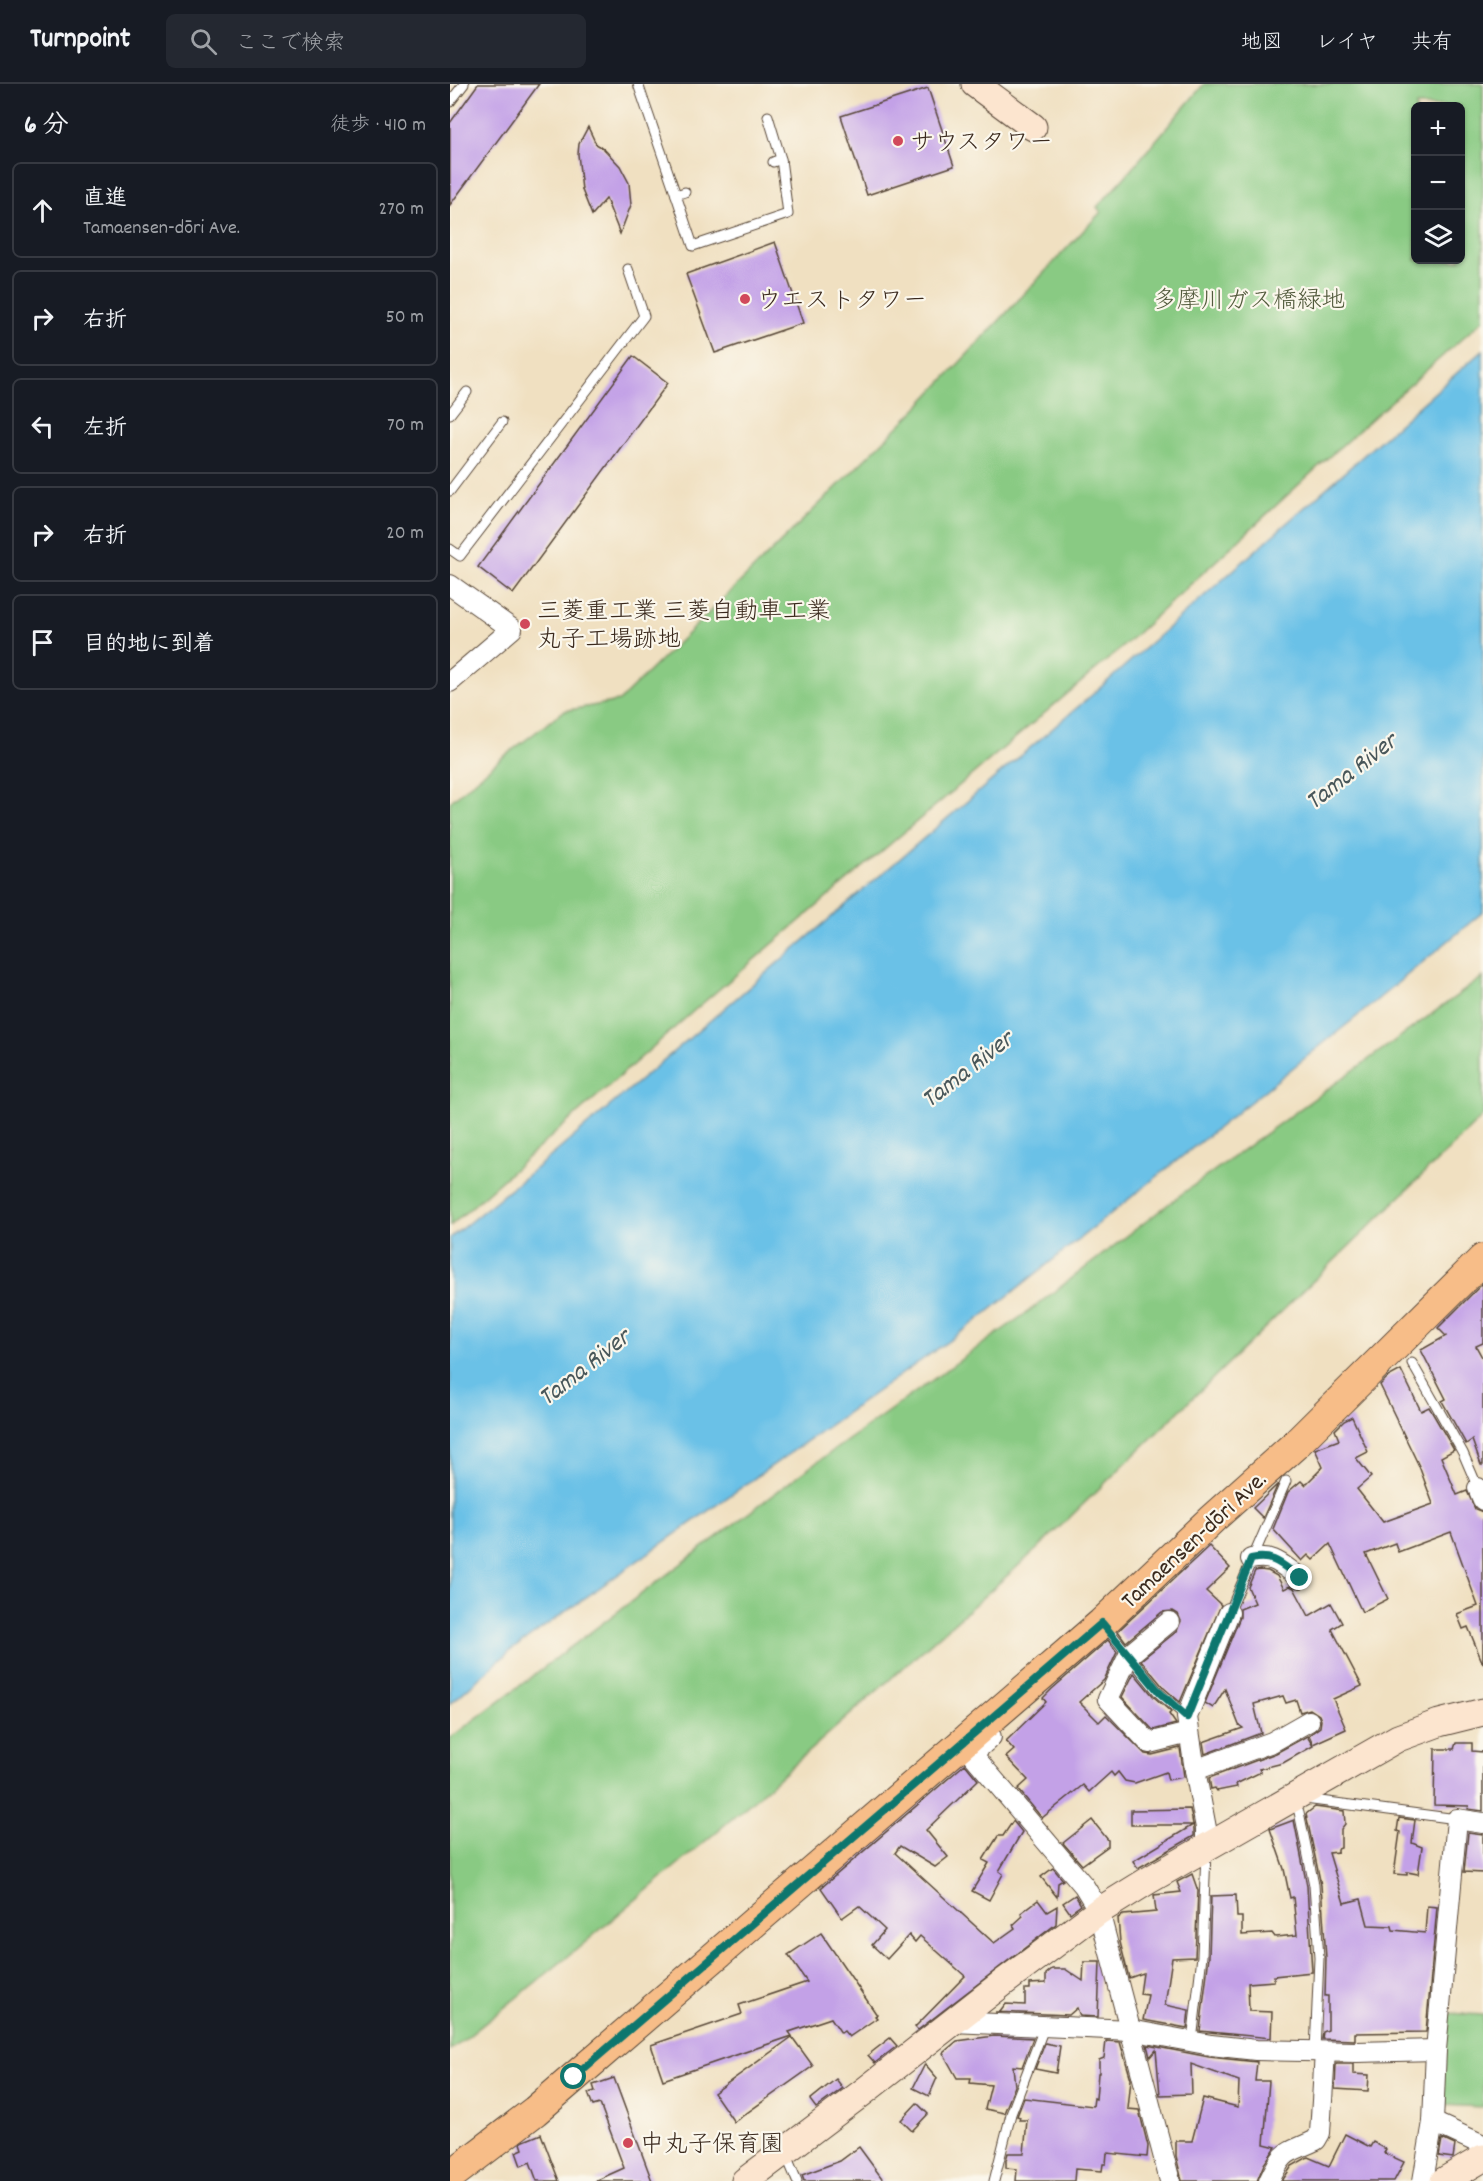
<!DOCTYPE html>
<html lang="ja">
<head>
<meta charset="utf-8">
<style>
	body { margin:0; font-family:Dekko,"Klee One",sans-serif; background:#242831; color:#f1f3f6 }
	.controls { position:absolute; right:18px; top:18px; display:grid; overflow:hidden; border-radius:9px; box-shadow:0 2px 4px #0004 }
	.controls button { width:54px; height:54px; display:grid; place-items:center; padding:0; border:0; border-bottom:2px solid #363941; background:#171b24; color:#f1f3f6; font:30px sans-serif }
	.stop { position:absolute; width:18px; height:18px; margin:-14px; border:4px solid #0f766e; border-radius:50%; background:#fff }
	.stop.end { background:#0f766e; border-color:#fff; box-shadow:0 2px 6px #0008 }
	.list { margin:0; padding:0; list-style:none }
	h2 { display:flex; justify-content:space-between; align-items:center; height:78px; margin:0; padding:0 24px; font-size:26px }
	h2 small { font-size:20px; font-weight:400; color:#9ea1a6 }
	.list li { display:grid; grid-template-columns:39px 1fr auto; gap:18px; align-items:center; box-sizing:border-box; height:96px; margin:0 12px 12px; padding:0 12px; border:2px solid #363941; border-radius:9px }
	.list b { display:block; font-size:22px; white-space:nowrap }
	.list p { margin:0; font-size:20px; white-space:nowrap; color:#9ea1a6 }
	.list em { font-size:20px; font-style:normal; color:#9ea1a6 }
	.icon { flex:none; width:33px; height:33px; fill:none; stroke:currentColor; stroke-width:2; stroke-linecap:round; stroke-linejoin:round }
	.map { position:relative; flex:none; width:1033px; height:2097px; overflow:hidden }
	header { display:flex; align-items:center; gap:36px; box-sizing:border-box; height:84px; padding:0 30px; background:#171b24; border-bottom:2px solid #363941 }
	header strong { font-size:28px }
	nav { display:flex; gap:33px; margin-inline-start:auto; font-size:21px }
	.search { width:420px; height:54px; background:#242831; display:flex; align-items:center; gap:15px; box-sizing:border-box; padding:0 21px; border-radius:9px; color:#9ea1a6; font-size:22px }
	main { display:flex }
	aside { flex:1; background:#171b24 }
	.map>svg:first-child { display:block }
	.green { fill:#89ca83; stroke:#627a50; stroke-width:1.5; fill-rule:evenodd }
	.water { fill:#6ac1e7; stroke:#527682; stroke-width:1.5 }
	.building { fill:#c3a1e7 }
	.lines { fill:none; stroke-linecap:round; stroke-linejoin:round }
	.lane-casing { stroke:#564536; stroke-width:11 }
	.street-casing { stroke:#564536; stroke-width:22 }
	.secondary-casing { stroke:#564536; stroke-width:29 }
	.primary-casing { stroke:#564536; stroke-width:32 }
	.lane { stroke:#fff; stroke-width:9 }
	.street { stroke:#fff; stroke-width:20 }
	.secondary { stroke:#fce5cf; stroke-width:27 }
	.primary { stroke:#f7bd88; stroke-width:30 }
	.route { stroke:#0f766e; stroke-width:8 }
	.poi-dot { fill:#d1495b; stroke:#fbf7ec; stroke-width:2 }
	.labels { text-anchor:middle; stroke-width:4.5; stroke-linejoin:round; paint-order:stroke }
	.poi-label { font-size:24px; fill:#3b2a1e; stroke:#fbf7ec; text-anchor:start }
	.park-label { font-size:24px; fill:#525a3c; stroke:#fbf7ec }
	.street-label { font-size:24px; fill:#3b2a1e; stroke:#fbf7ec }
	.water-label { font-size:26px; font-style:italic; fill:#49575a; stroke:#fbf7ec }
</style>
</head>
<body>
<header>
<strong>Turnpoint</strong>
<div class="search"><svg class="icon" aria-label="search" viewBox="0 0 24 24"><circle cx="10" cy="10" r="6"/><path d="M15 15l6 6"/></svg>ここで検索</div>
<nav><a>地図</a><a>レイヤ</a><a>共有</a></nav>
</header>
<main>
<aside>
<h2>6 分<small>徒歩 · 410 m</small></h2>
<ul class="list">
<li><svg class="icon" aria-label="ahead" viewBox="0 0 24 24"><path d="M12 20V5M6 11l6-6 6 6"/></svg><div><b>直進</b><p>Tamaensen-dōri Ave.</p></div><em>270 m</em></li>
<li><svg class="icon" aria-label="right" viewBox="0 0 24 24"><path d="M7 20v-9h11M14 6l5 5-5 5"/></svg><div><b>右折</b></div><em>50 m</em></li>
<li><svg class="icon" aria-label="left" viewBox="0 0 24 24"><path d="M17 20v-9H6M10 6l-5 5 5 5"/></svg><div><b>左折</b></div><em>70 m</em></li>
<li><svg class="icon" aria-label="right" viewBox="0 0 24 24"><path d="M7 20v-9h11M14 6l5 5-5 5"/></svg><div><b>右折</b></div><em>20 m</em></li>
<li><svg class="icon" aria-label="arrive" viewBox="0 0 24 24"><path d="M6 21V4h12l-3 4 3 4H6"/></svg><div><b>目的地に到着</b></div></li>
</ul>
</aside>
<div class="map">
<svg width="1033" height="2097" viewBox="0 0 1033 2097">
	<rect width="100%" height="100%" fill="#fbf7ec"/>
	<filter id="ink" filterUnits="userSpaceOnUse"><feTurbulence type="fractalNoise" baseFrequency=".0167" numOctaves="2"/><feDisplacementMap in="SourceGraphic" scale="12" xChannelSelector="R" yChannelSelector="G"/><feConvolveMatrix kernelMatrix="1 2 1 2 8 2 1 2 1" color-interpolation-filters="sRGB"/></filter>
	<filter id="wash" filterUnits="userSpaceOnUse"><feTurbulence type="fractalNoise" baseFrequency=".008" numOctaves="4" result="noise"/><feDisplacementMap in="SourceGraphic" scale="24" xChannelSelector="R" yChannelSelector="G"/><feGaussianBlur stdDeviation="1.35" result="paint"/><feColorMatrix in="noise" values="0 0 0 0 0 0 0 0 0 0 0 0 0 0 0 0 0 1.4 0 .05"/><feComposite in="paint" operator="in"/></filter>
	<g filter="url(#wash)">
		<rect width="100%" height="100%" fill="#f0e0c1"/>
		<!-- green -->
		<g class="green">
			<path d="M754,0h279v236l-152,135 -212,195 -422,358 -247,218v-424l49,-42 65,-49 55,-10 297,-292 185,-197 -4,-5 26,-28zM966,22h44v154h-44z"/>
			<polygon points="1033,893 1033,1032 1027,1038 586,1466 290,1728 126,1866 0,1967 0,1654 349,1391 579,1227 729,1112"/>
			<polygon points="995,1929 1033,1931 1033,2023 991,2021"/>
		</g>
		<!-- water -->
		<polygon class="water" points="1033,266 1033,828 915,926 524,1239 60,1567 0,1620 0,1154 106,1068 643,610"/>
		<g id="blocks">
			<!-- building -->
			<g class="building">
				<polygon points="28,0 89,0 0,121 0,39"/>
				<polygon points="478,4 504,82 417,111 391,32"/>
				<polygon points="138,43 146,60 153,64 170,82 179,99 181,121 170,150 156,115 142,131 132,106 128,70 129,60"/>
				<polygon points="325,158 353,239 265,269 236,190"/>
				<polygon points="183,272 218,299 63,510 28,483"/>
				<polygon points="1033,1199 1033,1259 1026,1262 1033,1275 1033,1381 1031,1381 1022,1356 1016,1360 992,1317 996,1315 971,1266 996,1252 988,1244"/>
				<polygon points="951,1286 971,1327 979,1323 1004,1366 991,1373 1007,1411 1017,1407 1025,1425 1033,1428 1033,1580 1018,1543 1013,1545 1007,1530 1028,1522 1001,1448 948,1468 945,1459 916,1470 938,1515 912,1528 880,1460 863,1476 858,1471 852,1477 823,1445 838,1408 851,1397 855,1401 873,1383 865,1365 889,1356 885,1346 894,1337 902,1333 918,1368 906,1374 921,1393 907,1405 933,1438 983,1420 969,1382 930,1301 938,1293"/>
				<polygon points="828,1400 813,1434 803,1424"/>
				<polygon points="759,1462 780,1484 756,1507 771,1521 730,1618 714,1604 691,1576 727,1547 731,1537 728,1530 723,1527 712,1528 676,1558 668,1547"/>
				<polygon points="810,1486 818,1487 827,1492 834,1505 840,1502 844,1504 859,1532 881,1519 892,1539 882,1545 912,1602 883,1615 896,1645 863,1660 859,1651 870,1643 871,1636 869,1631 860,1625 850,1628 846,1616 836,1619 833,1612 804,1620 811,1649 755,1670 753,1658 793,1644 789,1641 775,1605 763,1624 755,1619 790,1533 790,1525 805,1519 798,1503 805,1487"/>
				<polygon points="658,1556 667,1568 654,1596 629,1618 649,1638 656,1631 695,1670 702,1671 730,1664 734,1693 718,1696 716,1688 685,1699 675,1697 668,1688 664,1692 661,1688 639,1708 633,1701 592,1734 568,1705 578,1696 556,1673 564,1666 556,1657 596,1618 593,1614 602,1605"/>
				<polygon points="684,1589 704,1613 721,1628 719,1630 726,1640 703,1646 672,1613"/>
				<polygon points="857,1652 863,1662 833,1679 809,1685 811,1688 786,1700 787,1703 767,1707 765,1704 761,1705 759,1694 826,1669"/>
				<polygon points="1006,1659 1022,1659 1022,1667 1033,1668 1033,1727 1018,1725 1019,1722 984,1721 985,1665 1004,1665"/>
				<polygon points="515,1680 528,1696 476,1746 498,1773 485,1783 450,1762 445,1769 544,1859 565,1844 563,1841 573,1832 571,1829 588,1816 597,1828 607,1822 606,1840 468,1946 465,1943 515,1892 470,1852 465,1858 459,1851 437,1875 422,1861 435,1846 409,1822 392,1834 371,1804"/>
				<polygon points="865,1723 894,1727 895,1740 891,1745 891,1764 888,1765 888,1768 879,1769 894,1819 911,1815 918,1841 942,1842 943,1846 975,1849 977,1822 987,1823 976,1948 905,1949 905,1956 872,1955 873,1948 878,1946 878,1912 875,1912 876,1874 871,1801 856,1730"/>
				<polygon points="740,1725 744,1745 744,1752 688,1784 683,1777 743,1741 681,1741 681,1726"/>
				<polygon points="949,1734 965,1736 962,1759 972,1763 968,1790 957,1788 957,1791 944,1790 950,1748 947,1747"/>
				<polygon points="642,1736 658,1756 658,1762 632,1781 613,1759"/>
				<polygon points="844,1736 857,1802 862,1888 824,1892 824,1897 798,1899 799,1927 822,1928 821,1954 750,1947 759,1872 761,1812 786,1811 787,1833 792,1833 792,1851 822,1849 825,1853 847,1851 843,1813 840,1814 834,1785 820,1745"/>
				<polygon points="563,1737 572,1748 549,1787 553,1790 539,1816 522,1807 539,1779 533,1776 548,1752 553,1752"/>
				<polygon points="1018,1749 1033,1751 1033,1789 1014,1788"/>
				<polygon points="603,1784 613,1796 608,1799 607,1813 591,1793"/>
				<polygon points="742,1790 748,1807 745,1873 722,1874 715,1921 739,1926 737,1944 693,1936 698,1911 690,1910 693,1889 679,1894 670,1858 668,1834 673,1831 706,1828 704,1811 731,1808 727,1798"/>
				<polygon points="625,1811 631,1821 620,1829 613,1819"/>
				<polygon points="371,1849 427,1931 425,1932 427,1934 399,1953 394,1947 391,1949 381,1934 339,1948 342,1952 213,1996 201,1961 292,1930 289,1921 357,1898 338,1871"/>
				<polygon points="634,1878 650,1878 648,1933 630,1932 627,1924 619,1931 545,1928 550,1928 556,1920 575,1921 575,1905 580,1905 580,1900 596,1899 596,1890 602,1885 615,1885 633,1897"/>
				<polygon points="544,1952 583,1954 572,1983 563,1982 565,2002 554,2029 535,2025 541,2001 520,1999 521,1994 507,1994 493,1969 507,1957"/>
				<polygon points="342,1953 363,1982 284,2038 264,2009"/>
				<polygon points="440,1954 447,1962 425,1979 418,1971"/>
				<polygon points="656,1957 670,1958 681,1995 678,2025 689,2026 698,2062 697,2073 657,2069 656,2080 653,2080 652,2087 625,2085 624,2097 566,2097 567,2085 556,2084 556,2076 558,2069 574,2069 577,2036 569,2036 570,2033 567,2032 574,2014 643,2022 644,2014 646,2015 648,1989 649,1989 649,1976 654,1974"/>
				<polygon points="595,1959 610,1962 606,1989 585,1985"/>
				<polygon points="697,1961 759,1973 807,1978 805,1997 819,1997 814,2060 826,2063 814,2080 807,2097 732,2097 726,2072 726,2057 742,2057 753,2014 788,2023 789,1997 741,1980 742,2010 710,2011 706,1966 700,1973"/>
				<polygon points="475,1980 487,1994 479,2012 463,2004"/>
				<polygon points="886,1980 903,1980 903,1990 919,1991 918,2007 885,2005"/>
				<polygon points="164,1994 202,2097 145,2097 174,2084 150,2020 143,2022 138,2009 145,2007 143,2001"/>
				<polygon points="386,1995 393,2004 366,2024 360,2016"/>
				<polygon points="467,2019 478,2030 462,2047 451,2036"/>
				<polygon points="91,2050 109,2097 87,2097 80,2078 71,2082 66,2068 73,2065 71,2059 74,2057"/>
				<polygon points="895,2050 920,2063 923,2058 936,2065 934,2069 954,2078 944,2097 832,2097 842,2082 858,2073 879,2082"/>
				<polygon points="992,2055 1005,2061 1003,2074 989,2072"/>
				<polygon points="409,2063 434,2097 354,2097 352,2091 390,2077"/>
			</g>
		</g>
	</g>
	<g filter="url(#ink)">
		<use href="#blocks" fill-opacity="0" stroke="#564536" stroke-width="1.5"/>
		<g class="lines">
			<!-- lane casing -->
			<g class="lane-casing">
				<g id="lane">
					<polyline points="188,0 226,111 235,108"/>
					<polyline points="0,18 14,0"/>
					<polyline points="318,32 331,75"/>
					<polyline points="226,111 243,162 338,130 331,75 323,78"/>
					<polyline points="0,330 17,308"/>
					<polyline points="0,407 52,338"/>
					<polyline points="0,465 10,472 194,232 178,185"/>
					<polyline points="962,1279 1013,1369 1028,1404"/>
					<polyline points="779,1529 836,1397"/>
					<polyline points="656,1543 709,1609 737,1633"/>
					<polyline points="855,1715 1007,1735"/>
					<polyline points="844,1716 849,1728 864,1801 869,1874 865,1967"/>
					<polyline points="742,1957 752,1872 756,1768"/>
					<polyline points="336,2071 347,2097"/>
					<polyline points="544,2097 561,2030 594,1944"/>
				</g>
			</g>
			<!-- street casing -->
			<g class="street-casing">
				<g id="street">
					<polyline points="0,501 62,545 0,598"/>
					<polyline points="1028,1404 1033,1416"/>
					<path d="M801,1475c23,-5 31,6 49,19"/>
					<polyline points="779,1529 737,1633 745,1686 822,1658 859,1637"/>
					<polyline points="719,1538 679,1571 658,1615 699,1659 739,1649"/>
					<polyline points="541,1653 522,1670 634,1802 649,1827 720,2097"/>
					<polyline points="745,1686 756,1744 756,1764"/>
					<polyline points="502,1938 680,1946 761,1961 806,1966 907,1968 986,1966"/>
					<polyline points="983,2038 1033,2061"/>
					<path d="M819,2097c16,-33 16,-26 47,-41l4,-7 5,-81"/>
					<polyline points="973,2097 983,2038 986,1966 1007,1735 1033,1739"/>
				</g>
			</g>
			<!-- secondary casing -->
			<g class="secondary-casing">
				<g id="secondary">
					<polyline points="525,0 583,43"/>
					<polyline points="295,2097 412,2009 554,1898 649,1827 699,1796 948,1654 989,1639 1033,1628"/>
					<polyline points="994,2097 1033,2074"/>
				</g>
			</g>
			<!-- primary casing -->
			<g class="primary-casing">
				<polyline id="primary" points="0,2092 85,2027 652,1539 762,1435 846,1360 1033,1175"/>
			</g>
			<!-- lane -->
			<use href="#lane" class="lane"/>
			<!-- street -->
			<use href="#street" class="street"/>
			<!-- secondary -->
			<use href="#secondary" class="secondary"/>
			<!-- primary -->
			<use href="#primary" class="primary"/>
		</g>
	</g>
	<g class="lines" filter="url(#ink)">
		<!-- route -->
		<path class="route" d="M124,1993l528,-454 58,70 27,24 64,-158c23,-5 31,6 49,19"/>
	</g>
	<!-- markers -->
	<g class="poi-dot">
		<circle cx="448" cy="57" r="6"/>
		<circle cx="295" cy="215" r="6"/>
		<circle cx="75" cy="540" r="6"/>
		<circle cx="178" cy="2059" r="6"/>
	</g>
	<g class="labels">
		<!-- poi labels -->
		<g class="poi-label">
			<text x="460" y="65">サウスタワー</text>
			<text x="307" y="223">ウエストタワー</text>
			<text x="87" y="534">三菱重工業 三菱自動車工業<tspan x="87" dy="28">丸子工場跡地</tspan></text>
			<text x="190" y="2067">中丸子保育園</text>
		</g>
		<!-- park labels -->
		<g class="park-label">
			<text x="799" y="223">多摩川ガス橋緑地</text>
		</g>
		<!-- street labels -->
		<g class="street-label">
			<text transform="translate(743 1455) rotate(-43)" y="8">Tamaensen-dōri Ave.</text>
		</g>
		<!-- water labels -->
		<g class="water-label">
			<text transform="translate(900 686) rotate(-38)" y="9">Tama River</text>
			<text transform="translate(516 984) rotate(-38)" y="9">Tama River</text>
			<text transform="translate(133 1282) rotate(-38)" y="9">Tama River</text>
		</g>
	</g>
</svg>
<div class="controls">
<button>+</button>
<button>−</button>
<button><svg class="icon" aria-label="layers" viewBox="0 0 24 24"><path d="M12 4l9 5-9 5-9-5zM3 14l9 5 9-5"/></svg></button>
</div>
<div class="stop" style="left:124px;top:1993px"></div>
<div class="stop end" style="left:850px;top:1494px"></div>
</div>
</main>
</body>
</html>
